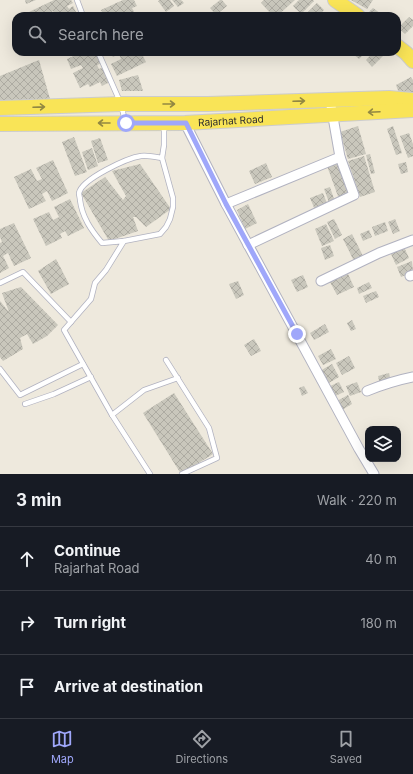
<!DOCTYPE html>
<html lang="en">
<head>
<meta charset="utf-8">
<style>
	body { margin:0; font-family:Inter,sans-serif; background:#242831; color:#f1f3f6 }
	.controls { position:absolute; right:12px; bottom:12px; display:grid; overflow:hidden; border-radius:8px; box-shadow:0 4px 16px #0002 }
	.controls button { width:36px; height:36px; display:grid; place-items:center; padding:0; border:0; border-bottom:1px solid #363941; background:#171b24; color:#f1f3f6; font:20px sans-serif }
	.stop { position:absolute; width:12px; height:12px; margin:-9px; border:3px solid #9fa7fa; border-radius:50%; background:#fff }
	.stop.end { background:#9fa7fa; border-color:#fff; box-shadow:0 1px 4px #0008 }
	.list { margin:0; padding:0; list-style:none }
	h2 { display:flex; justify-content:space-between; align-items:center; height:52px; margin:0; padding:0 16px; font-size:17px }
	h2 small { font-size:13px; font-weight:400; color:#9ea1a6 }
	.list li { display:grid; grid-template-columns:26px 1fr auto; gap:12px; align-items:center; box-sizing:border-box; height:64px; padding:0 16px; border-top:1px solid #363941 }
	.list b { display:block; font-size:15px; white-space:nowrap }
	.list p { margin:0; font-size:13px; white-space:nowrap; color:#9ea1a6 }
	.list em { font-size:13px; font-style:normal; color:#9ea1a6 }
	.icon { flex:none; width:22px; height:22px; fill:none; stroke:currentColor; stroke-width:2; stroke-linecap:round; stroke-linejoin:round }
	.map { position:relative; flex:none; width:413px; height:474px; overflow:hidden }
	.search { position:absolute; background:#171b24; box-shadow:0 4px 16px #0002; left:12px; right:12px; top:12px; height:44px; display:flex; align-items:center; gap:10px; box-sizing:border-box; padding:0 14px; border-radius:12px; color:#9ea1a6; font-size:15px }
	.sheet { height:244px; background:#171b24 }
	nav { display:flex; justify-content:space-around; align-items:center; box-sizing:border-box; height:56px; border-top:1px solid #363941; background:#171b24; font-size:11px; color:#9ea1a6 }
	nav a { display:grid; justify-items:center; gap:2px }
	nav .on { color:#9fa7fa }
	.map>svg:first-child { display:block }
	.building { fill:url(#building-cross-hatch) }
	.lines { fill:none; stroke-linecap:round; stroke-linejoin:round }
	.service-casing { stroke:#b1b2c0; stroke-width:6 }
	.minor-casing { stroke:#b1b2c0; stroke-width:11 }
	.primary-casing { stroke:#ccc; stroke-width:16 }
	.service { stroke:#fff; stroke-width:4.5 }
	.minor { stroke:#fff; stroke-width:9 }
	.primary { stroke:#f9e457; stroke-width:14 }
	.oneway { stroke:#928842 }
	.route { stroke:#9fa7fa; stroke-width:5 }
	.labels { text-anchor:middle; stroke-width:4; stroke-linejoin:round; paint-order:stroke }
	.street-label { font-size:10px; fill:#2c2c2c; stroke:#fff }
</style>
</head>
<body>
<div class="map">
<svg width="413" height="474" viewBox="0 0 413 474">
	<defs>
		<pattern id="building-cross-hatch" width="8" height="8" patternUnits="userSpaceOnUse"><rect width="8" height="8" fill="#c9c7bc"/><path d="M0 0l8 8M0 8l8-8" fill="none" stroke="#adaba2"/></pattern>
	</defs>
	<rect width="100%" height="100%" fill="#eee9dd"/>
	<!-- building -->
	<g class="building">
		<polygon points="25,0 36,0 26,4"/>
		<polygon points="54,0 71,0 73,3 67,6 69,9 73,6 77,14 72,16 52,16 55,15 53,11 44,16 30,16 29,12"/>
		<polygon points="123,0 134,0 137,6 132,8 136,16 104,16 101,10"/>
		<polygon points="160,0 170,0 174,6 166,12 158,1"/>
		<polygon points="172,0 181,0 184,3 178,7"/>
		<polygon points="220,0 222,0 227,6 216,15 210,8"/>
		<polygon points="264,0 295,0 277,16 273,16 261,3"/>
		<polygon points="299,0 313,0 314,1 301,14 293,6"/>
		<polygon points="351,0 373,0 367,9"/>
		<polygon points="317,3 324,10 319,16 304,16"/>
		<polygon points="373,8 384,16 367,16 366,15"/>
		<polygon points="409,17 413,20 413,26 405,34 398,28"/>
		<polygon points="83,52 97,52 102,63 97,65 99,69 104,67 110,82 102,86 100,82 90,87 88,84 80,88 73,73 83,68 81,65 71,69 67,59"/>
		<polygon points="111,52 141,52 146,62 117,76 111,64 121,59 119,54 113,57"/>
		<polygon points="355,52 366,52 359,59 353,54"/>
		<polygon points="373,52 387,52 372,67 366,60"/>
		<polygon points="39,60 50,99 0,102 0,76"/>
		<polygon points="138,75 143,91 122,91 119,80"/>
		<polygon points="411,77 413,80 413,92 401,99 396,85"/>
		<polygon points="358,126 366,154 348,159 340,132"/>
		<polygon points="393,126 402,153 396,155 387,129"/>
		<polygon points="409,133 413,144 413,156 408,158 400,136"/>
		<polygon points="74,137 87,172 75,176 62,142"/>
		<polygon points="100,138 108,160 98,163 91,141"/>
		<polygon points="92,148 98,166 88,170 82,152"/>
		<polygon points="370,154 375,173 371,174 366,155"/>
		<polygon points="364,156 375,192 360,197 348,161"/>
		<polygon points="53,160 68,193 52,201 47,191 42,194 46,201 29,209 14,177 31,169 37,181 42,179 36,168"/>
		<polygon points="339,162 351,194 339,199 327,166"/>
		<polygon points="406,162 408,172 401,174 398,164"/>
		<polygon points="266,163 272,177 255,184 249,171"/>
		<polygon points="140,164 171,209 146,227 136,217 133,217 138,231 109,241 81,193 105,177 123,200 126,196 112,171"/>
		<polygon points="330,187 335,202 330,205 324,189"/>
		<polygon points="323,193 328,206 315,210 310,198"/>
		<polygon points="70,199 84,228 68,236 65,231 60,234 62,238 46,246 33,219 49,212 53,220 59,217 54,207"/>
		<polygon points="248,204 257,223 245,229 237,210"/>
		<polygon points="334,219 342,235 335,239 327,222"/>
		<polygon points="395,219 400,231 393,234 388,222"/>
		<polygon points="385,222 388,231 375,236 372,227"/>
		<polygon points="14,223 31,258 14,266 8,253 3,256 9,268 0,273 0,243 2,242 0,237 0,229"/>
		<polygon points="326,224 334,241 322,246 315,229"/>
		<polygon points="369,230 372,237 363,241 360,234"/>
		<polygon points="352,234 364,258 355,263 343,239"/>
		<polygon points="330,245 334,256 325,260 321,248"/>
		<polygon points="404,247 409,258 396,265 391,254"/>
		<polygon points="56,259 69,284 51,294 38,271"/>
		<polygon points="412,261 413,272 401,277 397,267"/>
		<polygon points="348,274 354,287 337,295 330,282"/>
		<polygon points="303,275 308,287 297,292 291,280"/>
		<polygon points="238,281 244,295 236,299 229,284"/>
		<polygon points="369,282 372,288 359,294 357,288"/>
		<polygon points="21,287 58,325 47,336 33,344 27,334 20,338 23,349 3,361 0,357 0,301 9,312 2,293"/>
		<polygon points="376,291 379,297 366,303 363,296"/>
		<polygon points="352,320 356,329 351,331 347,323"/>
		<polygon points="325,324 329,332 314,340 310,333"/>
		<polygon points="254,339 261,351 251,356 244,345"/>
		<polygon points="331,349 336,359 323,365 318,356"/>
		<polygon points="349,356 355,368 342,375 336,363"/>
		<polygon points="332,364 339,377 327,384 320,371"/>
		<polygon points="389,373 391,382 380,385 378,376"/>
		<polygon points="339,382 344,392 333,397 328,387"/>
		<polygon points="357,382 361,392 350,396 346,386"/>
		<polygon points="304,386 308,393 302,396 299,388"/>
		<polygon points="174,393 213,454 181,474 143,413"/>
		<polygon points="348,395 352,404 340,411 335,402"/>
	</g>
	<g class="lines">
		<!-- service casing -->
		<g class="service-casing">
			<g id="service">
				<polyline points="77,0 83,16"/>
				<polyline points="98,52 121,104 125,121"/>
				<polyline points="124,241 160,234 166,227 170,219 173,207 173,198 162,158"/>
				<polyline points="0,283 23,272 71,322"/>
				<polyline points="166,360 209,428 217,458 182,474"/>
				<polyline points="0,369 20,395 83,364"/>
				<polyline points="25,404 54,394 91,377"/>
				<polyline points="112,415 144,390 178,378"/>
				<path d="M150,474l-38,-59 -48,-85 27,-31 4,-16 11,-13 18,-29 -22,2c-11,-13 -20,-26 -22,-43 0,-2 -1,-5 -1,-7 3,-14 48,-35 62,-37 6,-1 15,1 21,2l2,-13v-20"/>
			</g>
		</g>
		<!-- minor casing -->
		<g class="minor-casing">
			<g id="minor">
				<polyline points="185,123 226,204 359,449 374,474"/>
				<polyline points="226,204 340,157"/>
				<polyline points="248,245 354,195 340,157 330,100"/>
				<polyline points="410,276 413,275"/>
				<polyline points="321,281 379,253 413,240"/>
				<path d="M367,391c15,-6 31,-11 46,-14"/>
			</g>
		</g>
		<!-- primary casing -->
		<g class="primary-casing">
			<g id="primary">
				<polyline points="335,0 358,16"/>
				<polyline points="397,46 406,53 413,61"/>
				<polyline points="0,108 121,104 208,104 389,98 413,100"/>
				<path id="s1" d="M0,124l185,-1 228,-13"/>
			</g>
		</g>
		<!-- service -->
		<use href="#service" class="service"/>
		<!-- minor -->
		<use href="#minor" class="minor"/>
		<!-- primary -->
		<use href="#primary" class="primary"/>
	</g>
	<!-- one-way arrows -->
	<defs><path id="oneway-shaft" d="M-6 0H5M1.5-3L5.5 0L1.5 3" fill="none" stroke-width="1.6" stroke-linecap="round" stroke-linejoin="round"/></defs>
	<g class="oneway">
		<use href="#oneway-shaft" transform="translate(299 101) rotate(-2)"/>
		<use href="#oneway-shaft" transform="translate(169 104)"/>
		<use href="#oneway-shaft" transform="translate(39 107) rotate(-2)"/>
		<use href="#oneway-shaft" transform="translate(374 112) rotate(177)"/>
		<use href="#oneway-shaft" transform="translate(104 123) rotate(180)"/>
	</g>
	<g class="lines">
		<!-- route -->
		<polyline class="route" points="126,123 186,123 226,204 297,334"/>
	</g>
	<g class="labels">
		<!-- street labels -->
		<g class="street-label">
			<text dy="4" stroke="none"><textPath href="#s1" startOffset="231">Rajarhat Road</textPath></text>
		</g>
	</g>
</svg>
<div class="controls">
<button><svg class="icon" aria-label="layers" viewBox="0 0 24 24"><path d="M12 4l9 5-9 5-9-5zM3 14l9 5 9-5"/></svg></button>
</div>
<div class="stop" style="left:126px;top:123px"></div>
<div class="stop end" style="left:297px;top:334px"></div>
<div class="search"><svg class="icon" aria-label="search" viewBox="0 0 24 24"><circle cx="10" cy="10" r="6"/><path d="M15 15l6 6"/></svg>Search here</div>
</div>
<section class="sheet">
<h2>3 min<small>Walk · 220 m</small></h2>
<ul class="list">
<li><svg class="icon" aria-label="ahead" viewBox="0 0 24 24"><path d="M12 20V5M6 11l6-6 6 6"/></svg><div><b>Continue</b><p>Rajarhat Road</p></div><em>40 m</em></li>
<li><svg class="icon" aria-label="right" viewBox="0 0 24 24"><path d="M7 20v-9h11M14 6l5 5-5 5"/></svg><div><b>Turn right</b></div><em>180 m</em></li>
<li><svg class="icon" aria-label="arrive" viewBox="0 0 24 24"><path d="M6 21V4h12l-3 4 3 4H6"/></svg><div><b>Arrive at destination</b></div></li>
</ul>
</section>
<nav>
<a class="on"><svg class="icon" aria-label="map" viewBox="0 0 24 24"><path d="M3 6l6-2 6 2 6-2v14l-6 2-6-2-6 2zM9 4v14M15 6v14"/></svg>Map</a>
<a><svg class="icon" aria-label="directions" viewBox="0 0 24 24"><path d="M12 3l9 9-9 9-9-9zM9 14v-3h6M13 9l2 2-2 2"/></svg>Directions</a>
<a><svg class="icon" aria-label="saved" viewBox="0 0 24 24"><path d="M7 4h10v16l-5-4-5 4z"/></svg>Saved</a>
</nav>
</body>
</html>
